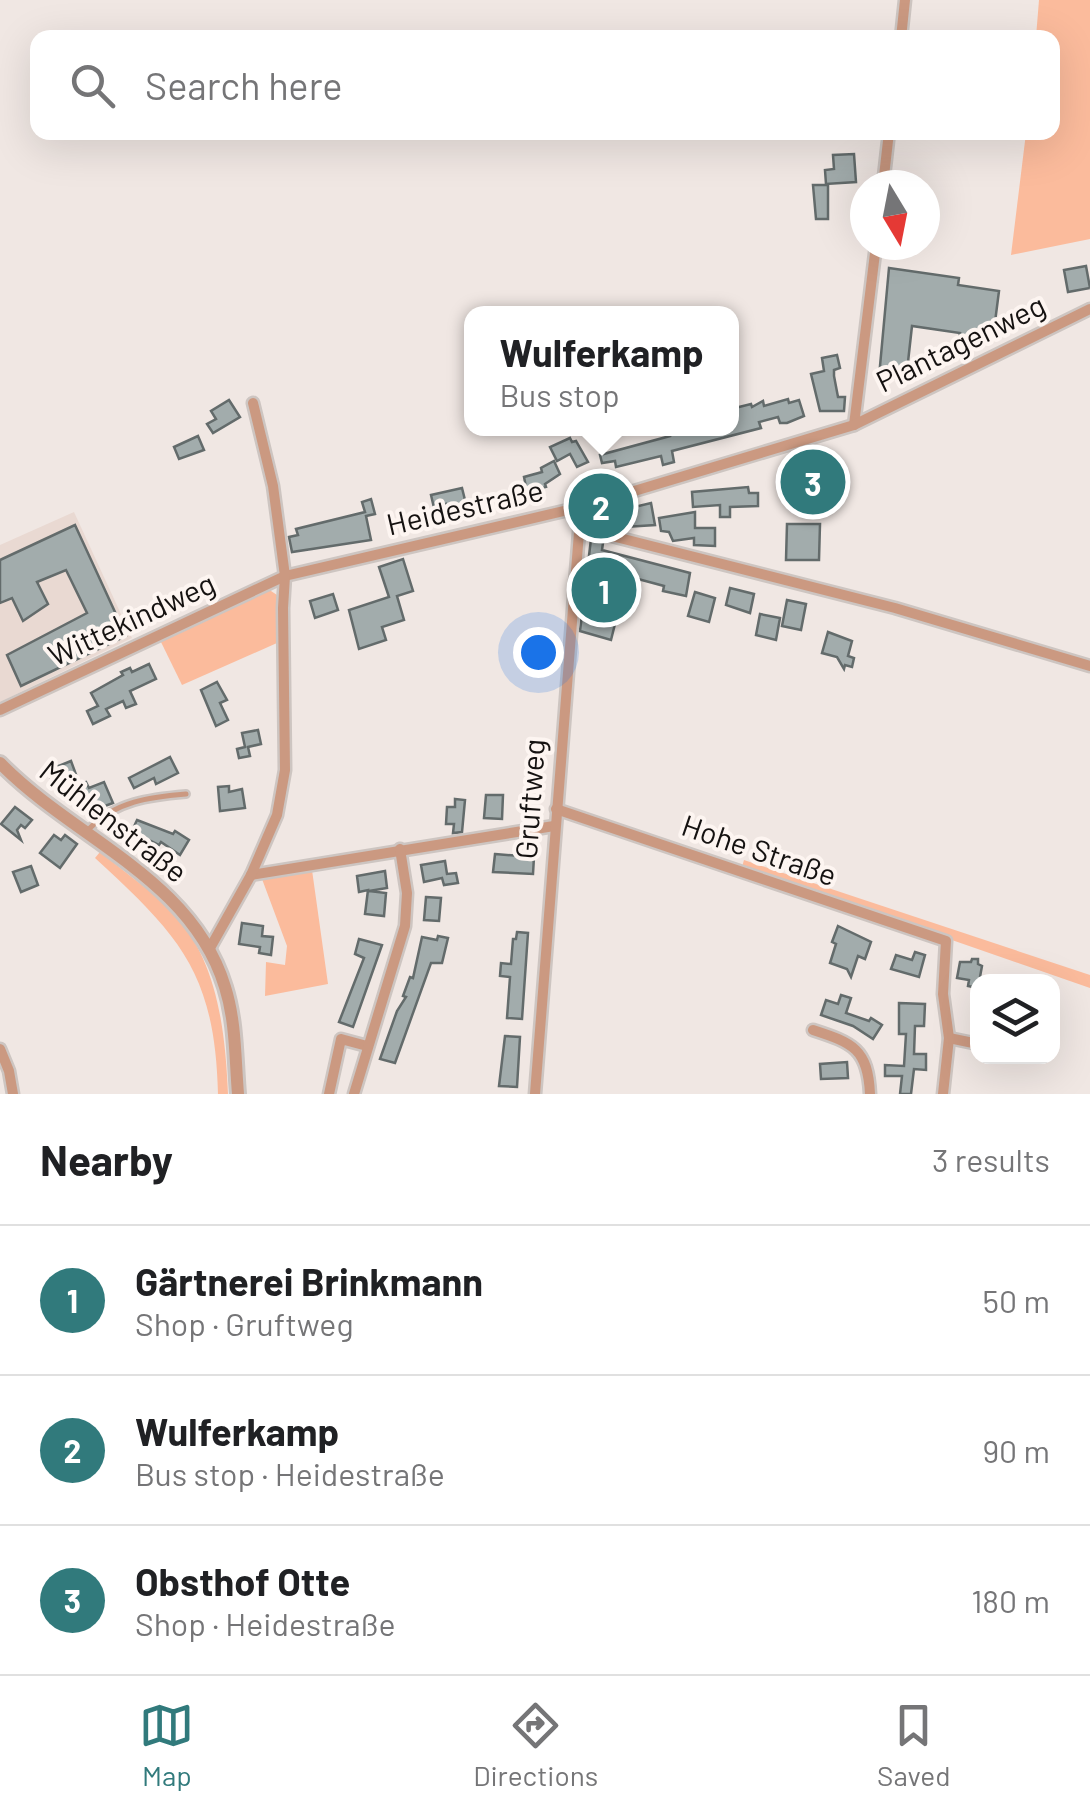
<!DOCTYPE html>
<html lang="en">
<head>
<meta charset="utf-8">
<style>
	body { margin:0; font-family:Barlow,sans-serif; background:#f2f2f2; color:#202124 }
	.controls { position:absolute; right:30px; bottom:30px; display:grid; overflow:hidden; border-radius:20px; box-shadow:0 10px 40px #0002 }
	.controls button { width:90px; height:90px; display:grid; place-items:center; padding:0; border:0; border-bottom:2px solid #e0e0e0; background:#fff; color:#202124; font:50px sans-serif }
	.compass { position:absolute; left:850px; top:170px; width:90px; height:90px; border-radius:50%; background:#fff; box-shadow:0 10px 40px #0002; rotate:170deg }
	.you { position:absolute; left:538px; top:652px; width:35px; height:35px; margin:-25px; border:8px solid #fff; border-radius:50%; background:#1a73e8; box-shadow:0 0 0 15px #1a73e833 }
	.badge { display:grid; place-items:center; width:65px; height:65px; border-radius:50%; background:#317a7c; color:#fff; font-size:32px; font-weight:700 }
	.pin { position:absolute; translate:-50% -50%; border:5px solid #fff; box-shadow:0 2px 10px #0006 }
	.popup { position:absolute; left:464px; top:306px; width:275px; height:130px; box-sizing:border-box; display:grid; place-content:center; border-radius:20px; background:#fff; filter:drop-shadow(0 2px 8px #0005); font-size:32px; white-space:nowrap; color:#757577 }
	.popup b { font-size:38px; color:#202124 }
	.popup::after { content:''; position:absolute; left:50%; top:100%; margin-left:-20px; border:20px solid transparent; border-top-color:#fff }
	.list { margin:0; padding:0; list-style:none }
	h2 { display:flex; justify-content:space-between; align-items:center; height:130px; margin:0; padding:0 40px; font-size:42px }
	h2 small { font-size:32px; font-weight:400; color:#757577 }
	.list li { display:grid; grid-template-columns:65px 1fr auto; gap:30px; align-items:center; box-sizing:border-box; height:150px; padding:0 40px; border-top:2px solid #e0e0e0 }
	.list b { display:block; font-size:38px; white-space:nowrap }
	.list p { margin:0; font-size:32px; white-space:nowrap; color:#757577 }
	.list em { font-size:32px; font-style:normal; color:#757577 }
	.icon { flex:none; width:55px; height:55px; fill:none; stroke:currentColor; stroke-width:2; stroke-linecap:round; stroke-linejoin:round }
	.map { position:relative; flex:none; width:1090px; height:1094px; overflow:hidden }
	.search { position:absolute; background:#fff; box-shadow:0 10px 40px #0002; left:30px; right:30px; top:30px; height:110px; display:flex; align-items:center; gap:25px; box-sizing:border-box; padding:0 35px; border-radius:20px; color:#757577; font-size:38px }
	.sheet { height:580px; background:#fff }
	nav { display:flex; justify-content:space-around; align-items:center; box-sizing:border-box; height:140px; border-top:2px solid #e0e0e0; background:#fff; font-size:28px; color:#757577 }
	nav a { display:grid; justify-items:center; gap:5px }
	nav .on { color:#317a7c }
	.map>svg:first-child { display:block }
	.built { fill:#e9d9d2 }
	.green { fill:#fbbb9c }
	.building { fill:#a2acac; stroke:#636b6b; stroke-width:2.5 }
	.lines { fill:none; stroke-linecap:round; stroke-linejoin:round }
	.service-casing { stroke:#cdc5c1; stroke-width:10 }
	.minor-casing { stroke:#cdc5c1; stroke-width:15 }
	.tertiary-casing { stroke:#cdc5c1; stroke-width:18 }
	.service { stroke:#cb9981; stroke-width:5 }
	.minor { stroke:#cb9981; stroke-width:10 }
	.tertiary { stroke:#cb9981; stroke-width:12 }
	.labels { text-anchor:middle; stroke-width:8; stroke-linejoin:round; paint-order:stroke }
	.street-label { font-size:30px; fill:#151211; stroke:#fdf5f1 }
</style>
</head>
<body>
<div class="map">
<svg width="1090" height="1094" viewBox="0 0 1090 1094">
	<rect width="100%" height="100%" fill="#f0e7e3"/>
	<!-- built -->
	<polygon class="built" points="74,512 132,638 0,702 0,545"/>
	<!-- green -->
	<g class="green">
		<polygon points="1039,0 1090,0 1090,239 1011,255 1026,133 1052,132 1052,38 1036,37"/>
		<polygon points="268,589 277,595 277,643 182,685 160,640"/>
		<path d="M100,852c22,18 46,35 67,54 50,49 58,121 61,188h-10c-3,-121 -38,-158 -123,-236z"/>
		<polygon points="744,860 1090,975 1090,988 742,867"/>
		<polygon points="312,870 328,984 265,996 266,962 285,965 287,946 262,879"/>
	</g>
	<!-- building -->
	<g class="building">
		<polygon points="854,154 856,182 826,184 825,170 834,169 833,155"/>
		<polygon points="813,185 828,185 828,219 816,219"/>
		<polygon points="1086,266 1090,288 1068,292 1064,270"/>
		<polygon points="889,268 959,278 958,285 999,291 994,330 979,329 977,341 959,338 960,333 912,326 906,380 879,377"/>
		<polygon points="837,355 840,368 834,370 834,376 838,397 845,397 844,411 820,411 811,374 824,371 822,358"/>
		<polygon points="788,399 789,403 799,400 804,416 787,423 780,423 778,417 759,422 761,428 672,451 674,462 663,465 661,456 616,467 615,461 602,463 600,455 670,436 668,428 731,428 731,409 751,404 752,407 763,401 764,406"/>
		<polygon points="229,400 240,417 213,433 207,424 216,419 211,411"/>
		<polygon points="198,436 204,450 179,459 174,447"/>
		<polygon points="570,438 572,442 576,441 588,462 577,467 570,454 557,461 550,447"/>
		<polygon points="554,461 560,474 545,484 546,487 527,492 524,477 542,472 541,468"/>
		<polygon points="806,465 815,465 825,471 825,492 801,490 801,474"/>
		<polygon points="748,487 749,493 758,493 758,506 730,507 730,517 720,517 720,505 693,507 692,492"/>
		<polygon points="462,488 466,504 447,509 446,504 434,508 431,495"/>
		<polygon points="371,499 375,514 366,516 371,540 292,552 289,537 298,535 296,529 365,512 362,502"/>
		<polygon points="651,503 655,525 625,527 622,510"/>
		<polygon points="695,512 695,528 715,528 715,546 694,545 694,538 673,541 669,532 661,531 659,518"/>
		<polygon points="787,524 820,524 819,560 786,560"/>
		<polygon points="75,525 126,636 21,686 7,655 87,613 66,570 37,582 48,604 23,621 12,598 0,603 0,560"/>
		<polygon points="591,539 603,543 602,550 690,573 686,596 663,591 664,586 627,576 611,640 580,631"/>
		<polygon points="403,559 413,591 397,596 404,620 382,627 386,640 359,649 349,610 389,597 379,567"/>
		<polygon points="730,588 754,594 750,613 726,605"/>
		<polygon points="695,592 715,598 709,622 688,616"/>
		<polygon points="333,594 338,610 315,618 310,601"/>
		<polygon points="787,600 806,604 801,630 782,626"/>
		<polygon points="760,614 780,618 776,640 756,635"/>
		<polygon points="828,632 852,641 848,656 854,658 852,667 845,665 844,669 837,657 822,653"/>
		<polygon points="149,664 156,679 130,691 136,704 126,708 123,701 106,709 110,716 93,724 87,711 98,706 91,693 123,675 121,672 130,668 132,672"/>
		<polygon points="217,682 227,700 220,703 228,720 216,726 201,690"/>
		<polygon points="258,730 261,744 248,747 250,756 239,758 237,749 245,747 242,733"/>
		<polygon points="170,757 178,773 156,784 154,778 134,788 129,778"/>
		<polygon points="71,761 78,780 56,789 50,776 58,772 56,767"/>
		<polygon points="86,782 89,788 104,782 113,803 86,813 74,786"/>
		<polygon points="229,786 229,792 242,789 245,808 220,811 218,787"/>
		<polygon points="486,795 503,795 502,819 484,818"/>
		<polygon points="455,799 465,800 462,832 453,833 454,824 446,824 447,807 455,807"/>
		<polygon points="15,807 32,820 25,828 21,825 17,830 21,840 1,824"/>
		<polygon points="137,820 173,834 175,831 189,840 180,855 161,842 159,845 149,840 148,843 130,835"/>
		<polygon points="54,835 61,840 65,835 77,844 60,868 40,853"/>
		<polygon points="495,854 534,857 533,874 493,872"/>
		<polygon points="445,861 447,874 456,873 458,883 444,885 442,878 424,882 421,865"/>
		<polygon points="31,866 38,885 21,892 13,872"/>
		<polygon points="385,871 387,888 369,891 386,893 384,916 365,914 368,890 359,892 357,876"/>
		<polygon points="426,897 441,898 439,921 424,920"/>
		<polygon points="242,923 263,926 262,936 273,937 271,955 259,953 260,947 239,944"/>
		<polygon points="838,926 871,942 865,959 858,956 851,977 847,969 830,963 836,944 832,942"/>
		<polygon points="517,932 528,933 522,1019 507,1018 510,977 500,976 501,963 511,964 513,939 516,939"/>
		<polygon points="438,936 448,938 442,963 431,963 395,1063 380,1059 397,1011 406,997 403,996 410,977 413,978 422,937 437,940"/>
		<polygon points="359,939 382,945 353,1027 339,1022 364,958 355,954"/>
		<polygon points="915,952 925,955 919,977 891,969 896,955 912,960"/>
		<polygon points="972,959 978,959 978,964 982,966 978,988 968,986 969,980 957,978 960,962 971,962"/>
		<polygon points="841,995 851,998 846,1013 869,1021 871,1018 882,1025 873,1039 853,1026 821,1015 826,1000 838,1004"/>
		<polygon points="899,1003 925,1004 924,1026 915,1026 914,1054 926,1054 926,1070 914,1069 911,1094 900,1094 902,1076 885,1076 885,1065 904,1066 906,1034 899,1034"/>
		<polygon points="505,1036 520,1037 517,1087 499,1086"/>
		<polygon points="847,1062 848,1078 821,1079 820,1064"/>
	</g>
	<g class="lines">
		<!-- service casing -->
		<g class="service-casing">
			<path id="service" d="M89,829c26,-28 62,-32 97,-35"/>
		</g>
		<!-- minor casing -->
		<g class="minor-casing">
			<g id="minor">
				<polyline points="901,38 905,0"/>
				<polyline points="883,185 889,132"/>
				<polyline points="854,425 876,245"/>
				<polyline points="581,508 600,533 895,608 1090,666"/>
				<polyline points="0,710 285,576 581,507 854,425 1090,309"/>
				<polyline points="556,809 946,941 943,994 949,1038 943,1094"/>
				<polyline points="251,875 554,826"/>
				<polyline points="210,948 251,875 277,815 285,770 283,608 285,576 273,486 253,403"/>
				<path d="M813,1030c40,13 55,19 57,64"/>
				<polyline points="949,1038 978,1044"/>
				<polyline points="0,1049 9,1071 13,1094"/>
				<polyline points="329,1094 341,1039 367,1046"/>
				<polyline points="354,1094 405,926 407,893 400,849"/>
				<polyline points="535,1094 581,507"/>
			</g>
		</g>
		<!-- tertiary casing -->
		<g class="tertiary-casing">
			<path id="tertiary" d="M0,763c74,76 192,115 225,224 11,35 10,71 13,107"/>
		</g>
		<!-- service -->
		<use href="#service" class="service"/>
		<!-- minor -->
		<use href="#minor" class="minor"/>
		<!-- tertiary -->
		<use href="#tertiary" class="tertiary"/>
	</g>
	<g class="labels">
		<!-- street labels -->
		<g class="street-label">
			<text transform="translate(961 344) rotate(-26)" y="10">Plantagenweg</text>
			<text transform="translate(465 508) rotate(-13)" y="10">Heidestraße</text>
			<text transform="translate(132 620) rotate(-25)" y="10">Wittekindweg</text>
			<text transform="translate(531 799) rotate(-86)" y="10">Gruftweg</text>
			<text transform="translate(113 822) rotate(38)" y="10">Mühlenstraße</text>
			<text transform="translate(759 851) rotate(19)" y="10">Hohe Straße</text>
		</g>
	</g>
</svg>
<div class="controls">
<button><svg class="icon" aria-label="layers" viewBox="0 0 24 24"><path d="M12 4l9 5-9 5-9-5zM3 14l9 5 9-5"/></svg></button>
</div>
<svg class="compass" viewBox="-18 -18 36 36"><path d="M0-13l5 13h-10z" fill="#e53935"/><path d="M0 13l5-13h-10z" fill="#757577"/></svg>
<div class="you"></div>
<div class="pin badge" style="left:604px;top:590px">1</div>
<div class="pin badge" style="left:601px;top:506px">2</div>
<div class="popup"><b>Wulferkamp</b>Bus stop</div>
<div class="pin badge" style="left:813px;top:482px">3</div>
<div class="search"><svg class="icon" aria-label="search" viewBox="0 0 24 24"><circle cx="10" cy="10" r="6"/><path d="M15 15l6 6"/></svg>Search here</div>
</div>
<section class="sheet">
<h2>Nearby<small>3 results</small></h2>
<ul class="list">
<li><span class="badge">1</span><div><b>Gärtnerei Brinkmann</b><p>Shop · Gruftweg</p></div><em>50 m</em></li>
<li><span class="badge">2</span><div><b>Wulferkamp</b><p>Bus stop · Heidestraße</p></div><em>90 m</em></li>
<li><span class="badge">3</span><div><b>Obsthof Otte</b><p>Shop · Heidestraße</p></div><em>180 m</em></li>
</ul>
</section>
<nav>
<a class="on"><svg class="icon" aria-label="map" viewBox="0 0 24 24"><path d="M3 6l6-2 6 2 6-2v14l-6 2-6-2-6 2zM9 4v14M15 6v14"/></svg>Map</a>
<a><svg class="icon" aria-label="directions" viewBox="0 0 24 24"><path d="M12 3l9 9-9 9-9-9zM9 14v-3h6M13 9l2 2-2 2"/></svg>Directions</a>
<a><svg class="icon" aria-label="saved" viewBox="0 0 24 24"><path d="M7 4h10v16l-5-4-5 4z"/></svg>Saved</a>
</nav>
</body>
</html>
